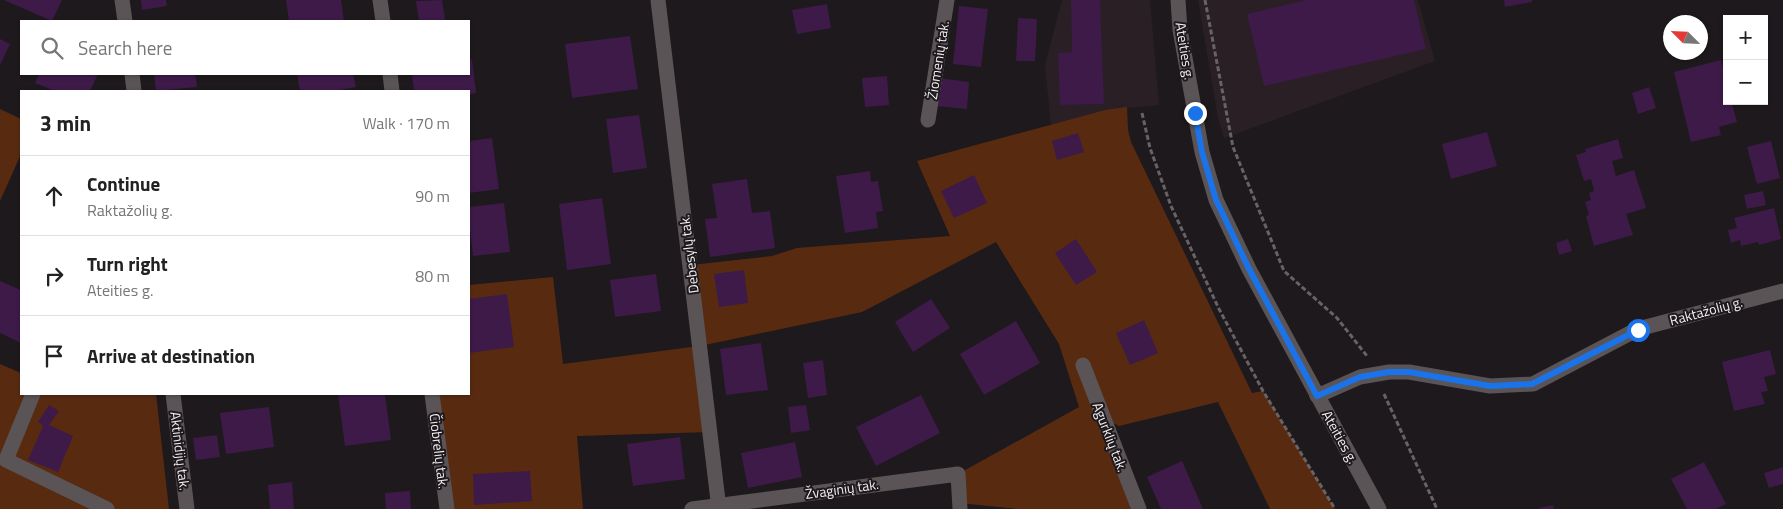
<!DOCTYPE html>
<html lang="en">
<head>
<meta charset="utf-8">
<style>
	body { margin:0; font-family:"Titillium Web",sans-serif; background:#f2f2f2; color:#222 }
	.controls { position:absolute; right:15px; top:15px; display:grid; overflow:hidden; border-radius:0px; box-shadow:0 1px 4px #0004 }
	.controls button { width:45px; height:45px; display:grid; place-items:center; padding:0; border:0; border-bottom:1px solid #e0e0e0; background:#fff; color:#222; font:25px sans-serif }
	.compass { position:absolute; left:1663px; top:15px; width:45px; height:45px; border-radius:50%; background:#fff; box-shadow:0 1px 4px #0004; rotate:294deg }
	.stop { position:absolute; width:15px; height:15px; margin:-11px; border:4px solid #1a73e8; border-radius:50%; background:#fff }
	.stop.end { background:#1a73e8; border-color:#fff; box-shadow:0 1px 5px #0008 }
	.list { margin:0; padding:0; list-style:none }
	h2 { display:flex; justify-content:space-between; align-items:center; height:65px; margin:0; padding:0 20px; font-size:21px }
	h2 small { font-size:16px; font-weight:400; color:#767676 }
	.list li { display:grid; grid-template-columns:32px 1fr auto; gap:15px; align-items:center; box-sizing:border-box; height:80px; padding:0 20px; border-top:1px solid #e0e0e0 }
	.list b { display:block; font-size:19px; white-space:nowrap }
	.list p { margin:0; font-size:16px; white-space:nowrap; color:#767676 }
	.list em { font-size:16px; font-style:normal; color:#767676 }
	.icon { flex:none; width:28px; height:28px; fill:none; stroke:currentColor; stroke-width:2; stroke-linecap:round; stroke-linejoin:round }
	.map { position:relative; flex:none; width:1783px; height:509px; overflow:hidden }
	.search { position:absolute; background:#fff; box-shadow:0 1px 4px #0004; left:20px; top:20px; width:450px; height:55px; display:flex; align-items:center; gap:12px; box-sizing:border-box; padding:0 18px; border-radius:0px; color:#767676; font-size:19px }
	.panel { position:absolute; background:#fff; box-shadow:0 1px 4px #0004; left:20px; top:90px; width:450px; height:305px; border-radius:0px }
	.map>svg:first-child { display:block }
	.built { fill:#2a1f25 }
	.green { fill:#582b11 }
	.building { fill:#3d1a48 }
	.lines { fill:none; stroke-linecap:round; stroke-linejoin:round }
	.path { stroke:#676265; stroke-width:3; stroke-dasharray:5 2.5; stroke-linecap:butt }
	.minor { stroke:#5a5457; stroke-width:15 }
	.route { stroke:#1a73e8; stroke-width:6 }
	.labels { text-anchor:middle; stroke-width:4; stroke-linejoin:round; paint-order:stroke }
	.street-label { font-size:14px; fill:#f2eef0; stroke:#1e191c }
</style>
</head>
<body>
<div class="map">
<svg width="1783" height="509" viewBox="0 0 1783 509">
	<rect width="100%" height="100%" fill="#1e191c"/>
	<!-- built -->
	<g class="built">
		<polygon points="1062,0 1150,0 1159,105 1105,110 1051,125 1045,65"/>
		<polygon points="1198,0 1418,0 1435,61 1224,138 1218,118"/>
	</g>
	<!-- green -->
	<g class="green">
		<polygon points="1127,107 1128,130 1131,142 1252,393 1263,391 1335,509 1270,509 1218,402 1119,426 1103,418 1139,509 1018,509 959,503 958,474 1079,407 1059,344 996,242 862,312 700,346 710,432 577,436 583,509 447,509 432,394 469,394 469,285 553,277 563,364 699,346 691,265 772,256 797,248 950,236 917,161 1105,110"/>
		<polygon points="0,109 21,119 21,154 0,201"/>
		<polygon points="0,364 21,373 21,394 156,394 169,509 0,509"/>
	</g>
	<!-- building -->
	<g class="building">
		<polygon points="4,0 62,0 52,21"/>
		<polygon points="141,0 166,0 167,6 142,10"/>
		<polygon points="286,0 341,0 344,21 289,21"/>
		<polygon points="442,0 445,20 419,21 416,1"/>
		<polygon points="1071,0 1100,0 1104,104 1060,105 1058,53 1072,52"/>
		<polygon points="1306,0 1414,0 1426,49 1264,86 1247,14"/>
		<polygon points="1504,0 1532,0 1532,2 1505,7"/>
		<polygon points="827,4 831,28 797,34 792,10"/>
		<polygon points="959,6 988,9 981,67 953,64"/>
		<polygon points="1018,18 1037,19 1035,61 1016,61"/>
		<polygon points="630,36 638,89 572,98 565,44"/>
		<polygon points="0,39 10,44 0,65"/>
		<polygon points="472,59 476,93 469,95 469,91 414,91 412,74 469,74 469,60"/>
		<polygon points="1721,60 1727,82 1727,101 1731,101 1737,122 1719,127 1721,135 1691,142 1674,72"/>
		<polygon points="39,74 98,74 90,91 55,91 35,83"/>
		<polygon points="154,74 195,74 197,87 156,91"/>
		<polygon points="297,74 353,74 356,87 335,91 300,91"/>
		<polygon points="887,76 889,105 865,107 862,78"/>
		<polygon points="939,78 969,82 967,109 936,106"/>
		<polygon points="1649,87 1656,108 1638,114 1632,93"/>
		<polygon points="639,115 647,168 613,173 606,119"/>
		<polygon points="1487,132 1497,166 1451,179 1442,144"/>
		<polygon points="1078,133 1084,152 1057,160 1052,141"/>
		<polygon points="492,138 499,189 469,193 469,141"/>
		<polygon points="1618,139 1623,158 1612,161 1616,176 1634,170 1646,208 1626,214 1633,235 1594,246 1586,216 1589,215 1585,202 1591,200 1589,193 1594,191 1591,179 1584,181 1576,155 1586,152 1585,149"/>
		<polygon points="1771,141 1780,178 1757,184 1747,147"/>
		<polygon points="870,171 871,182 878,181 883,211 876,212 878,228 845,233 836,176"/>
		<polygon points="974,175 987,203 954,218 941,191"/>
		<polygon points="747,179 752,213 770,211 775,248 710,257 705,219 717,218 712,184"/>
		<polygon points="1763,191 1766,205 1747,209 1744,195"/>
		<polygon points="602,198 611,264 567,270 559,204"/>
		<polygon points="504,203 510,252 473,256 469,221 469,207"/>
		<polygon points="1774,208 1781,239 1759,245 1758,242 1741,246 1740,240 1731,243 1728,230 1737,228 1734,218"/>
		<polygon points="1076,239 1097,272 1076,285 1055,253"/>
		<polygon points="1568,239 1572,251 1559,255 1556,243"/>
		<polygon points="744,270 748,303 719,307 714,274"/>
		<polygon points="656,274 661,311 615,317 610,280"/>
		<polygon points="0,281 21,290 21,343 0,333"/>
		<polygon points="507,294 514,347 469,353 469,299"/>
		<polygon points="931,299 950,328 913,352 895,322"/>
		<polygon points="1144,320 1158,353 1130,365 1116,333"/>
		<polygon points="1016,321 1040,363 984,395 960,354"/>
		<polygon points="761,343 768,390 726,395 720,349"/>
		<polygon points="1770,350 1776,374 1764,377 1768,391 1761,392 1765,404 1734,411 1722,362"/>
		<polygon points="823,360 827,395 808,398 803,363"/>
		<polygon points="338,394 385,394 391,440 345,446"/>
		<polygon points="921,395 940,433 876,466 856,427"/>
		<polygon points="49,405 59,411 49,425 73,436 58,472 28,460 43,426 38,422"/>
		<polygon points="806,405 810,430 791,433 788,407"/>
		<polygon points="269,407 274,447 226,454 220,413"/>
		<polygon points="217,435 220,457 196,460 193,438"/>
		<polygon points="680,437 685,479 633,486 627,444"/>
		<polygon points="795,442 802,477 748,488 741,453"/>
		<polygon points="1182,461 1203,509 1161,509 1147,477"/>
		<polygon points="1704,462 1726,504 1716,509 1687,509 1671,479"/>
		<polygon points="1783,467 1783,484 1769,488 1764,473"/>
		<polygon points="530,471 532,501 474,505 473,474"/>
		<polygon points="292,482 294,509 270,509 268,485"/>
		<polygon points="410,491 411,509 386,509 385,493"/>
		<polygon points="1553,505 1554,509 1540,509 1539,508"/>
	</g>
	<g class="lines">
		<!-- path -->
		<g class="path">
			<polyline points="1205,0 1233,147 1284,271 1337,318 1367,356"/>
			<polyline points="1142,113 1150,148 1171,206 1219,309 1263,391 1335,509"/>
			<polyline points="1384,394 1437,509"/>
		</g>
		<!-- minor -->
		<g class="minor">
			<polyline points="122,0 125,21"/>
			<polyline points="380,0 383,21"/>
			<polyline points="658,0 719,509"/>
			<polyline points="1178,0 1180,30 1202,152 1216,200 1249,269 1379,509"/>
			<polyline points="132,74 134,91"/>
			<polyline points="390,74 392,91"/>
			<polyline points="928,120 947,0"/>
			<polyline points="1083,365 1139,509"/>
			<polyline points="33,394 6,460 107,509"/>
			<polyline points="173,394 187,509"/>
			<polyline points="432,394 447,509"/>
			<polyline points="1317,396 1360,377 1389,372 1409,372 1490,386 1533,384 1638,329 1783,291"/>
			<polyline points="692,509 958,474 960,509"/>
		</g>
	</g>
	<g class="lines">
		<!-- route -->
		<polyline class="route" points="1195,113 1202,152 1216,200 1249,269 1317,396 1360,377 1389,372 1409,372 1490,386 1532,384 1638,330"/>
	</g>
	<g class="labels">
		<!-- street labels -->
		<g class="street-label">
			<text transform="translate(1185 51) rotate(81)" y="5">Ateities g.</text>
			<text transform="translate(938 60) rotate(-81)" y="5">Žiomenių tak.</text>
			<text transform="translate(689 254) rotate(-97)" y="5">Debesylų tak.</text>
			<text transform="translate(1706 311) rotate(-15)" y="5">Raktažolių g.</text>
			<text transform="translate(1110 437) rotate(69)" y="5">Agurklių tak.</text>
			<text transform="translate(1340 437) rotate(61)" y="5">Ateities g.</text>
			<text transform="translate(180 451) rotate(83)" y="5">Aktinidijų tak.</text>
			<text transform="translate(439 451) rotate(83)" y="5">Čiobrelių tak.</text>
			<text transform="translate(842 489) rotate(-8)" y="5">Žvaginių tak.</text>
		</g>
	</g>
</svg>
<div class="controls">
<button>+</button>
<button>−</button>
</div>
<svg class="compass" viewBox="-18 -18 36 36"><path d="M0-13l5 13h-10z" fill="#e53935"/><path d="M0 13l5-13h-10z" fill="#767676"/></svg>
<div class="stop" style="left:1638px;top:330px"></div>
<div class="stop end" style="left:1195px;top:113px"></div>
<div class="search"><svg class="icon" aria-label="search" viewBox="0 0 24 24"><circle cx="10" cy="10" r="6"/><path d="M15 15l6 6"/></svg>Search here</div>
<section class="panel">
<h2>3 min<small>Walk · 170 m</small></h2>
<ul class="list">
<li><svg class="icon" aria-label="ahead" viewBox="0 0 24 24"><path d="M12 20V5M6 11l6-6 6 6"/></svg><div><b>Continue</b><p>Raktažolių g.</p></div><em>90 m</em></li>
<li><svg class="icon" aria-label="right" viewBox="0 0 24 24"><path d="M7 20v-9h11M14 6l5 5-5 5"/></svg><div><b>Turn right</b><p>Ateities g.</p></div><em>80 m</em></li>
<li><svg class="icon" aria-label="arrive" viewBox="0 0 24 24"><path d="M6 21V4h12l-3 4 3 4H6"/></svg><div><b>Arrive at destination</b></div></li>
</ul>
</section>
</div>
</body>
</html>
